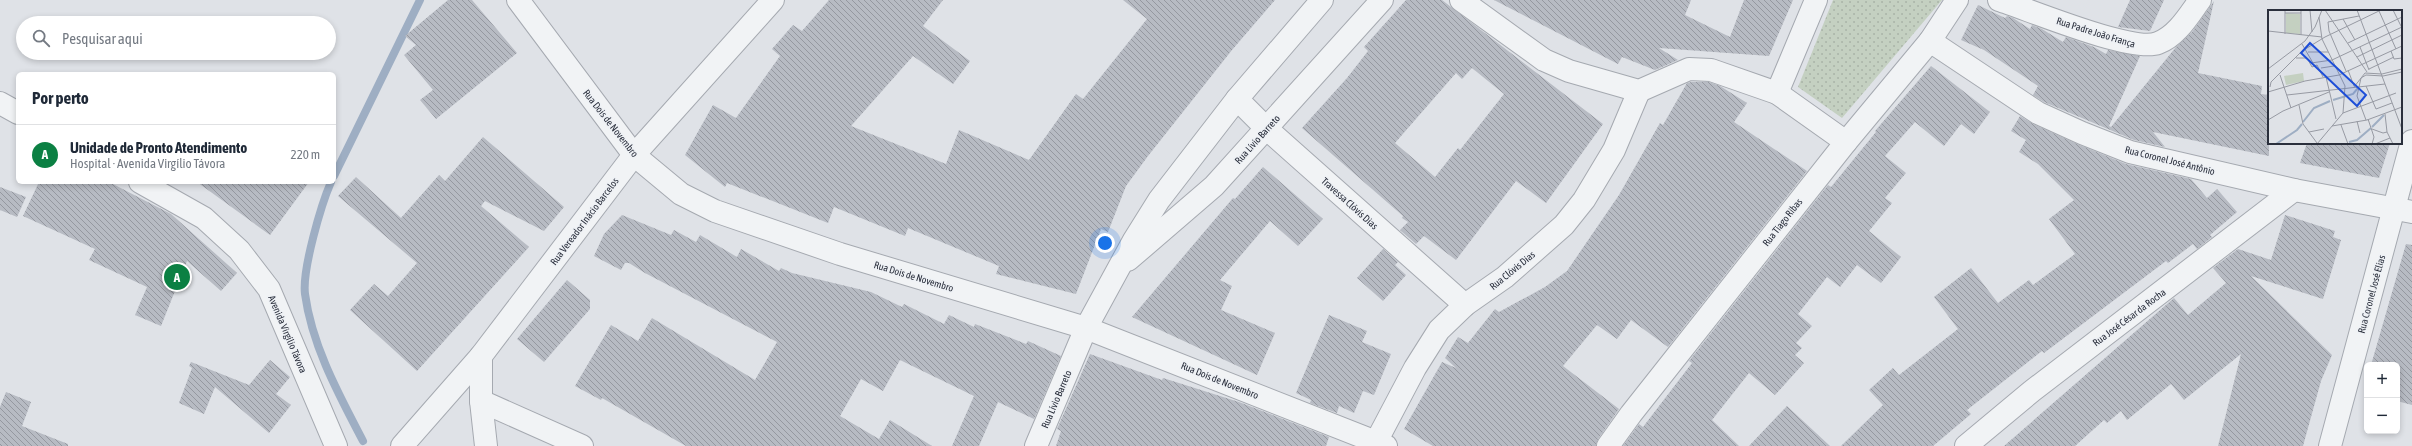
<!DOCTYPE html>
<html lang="pt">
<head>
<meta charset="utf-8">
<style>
	body { margin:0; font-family:"Asap Condensed",sans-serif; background:#f6f6f7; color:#1f2937 }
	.controls { position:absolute; right:12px; bottom:12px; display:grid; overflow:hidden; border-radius:6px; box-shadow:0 2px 6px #0003 }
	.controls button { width:36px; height:36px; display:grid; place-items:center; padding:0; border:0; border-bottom:1px solid #e0e1e3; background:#fff; color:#1f2937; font:20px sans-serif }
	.you { position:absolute; left:1105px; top:243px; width:14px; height:14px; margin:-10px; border:3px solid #fff; border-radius:50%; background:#1a73e8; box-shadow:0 0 0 6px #1a73e833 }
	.badge { display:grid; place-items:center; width:26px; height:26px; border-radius:50%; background:#0b8043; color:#fff; font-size:13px; font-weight:700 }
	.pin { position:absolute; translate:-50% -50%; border:2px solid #fff; box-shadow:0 1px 4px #0006 }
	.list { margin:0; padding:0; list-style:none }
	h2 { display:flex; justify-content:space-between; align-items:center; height:52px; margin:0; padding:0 16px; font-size:17px }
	h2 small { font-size:13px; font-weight:400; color:#747a83 }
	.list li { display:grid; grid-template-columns:26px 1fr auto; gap:12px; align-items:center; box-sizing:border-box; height:60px; padding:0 16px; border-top:1px solid #e0e1e3 }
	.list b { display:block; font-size:15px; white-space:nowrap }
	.list p { margin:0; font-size:13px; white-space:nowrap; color:#747a83 }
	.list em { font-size:13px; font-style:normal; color:#747a83 }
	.icon { flex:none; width:22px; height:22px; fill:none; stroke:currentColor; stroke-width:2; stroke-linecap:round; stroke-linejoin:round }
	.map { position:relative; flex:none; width:2412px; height:446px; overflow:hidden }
	.search { position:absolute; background:#fff; box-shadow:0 2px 6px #0003; left:16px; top:16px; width:320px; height:44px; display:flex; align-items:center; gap:10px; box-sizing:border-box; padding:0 14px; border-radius:22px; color:#747a83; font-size:15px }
	.panel { position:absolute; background:#fff; box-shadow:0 2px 6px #0003; left:16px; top:72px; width:320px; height:112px; border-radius:6px }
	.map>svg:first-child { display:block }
	.park { fill:url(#park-dots) }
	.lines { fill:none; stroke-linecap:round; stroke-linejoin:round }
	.stream { stroke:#9eaec3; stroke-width:8 }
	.building { fill:url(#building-back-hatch); fill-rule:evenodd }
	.minor-casing { stroke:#a5a9b0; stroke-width:24 }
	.minor { stroke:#f1f3f5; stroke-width:22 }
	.labels { text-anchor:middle; stroke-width:3; stroke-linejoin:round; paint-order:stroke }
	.street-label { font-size:10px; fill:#2a2f3c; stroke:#eef1f5 }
	.inset-river { fill:none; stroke:#9eaec3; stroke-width:2 }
	.inset-road { fill:none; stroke:#979aa3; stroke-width:1 }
	.view { fill:#1d4ed8; fill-opacity:0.15; stroke:#1d4ed8; stroke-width:2 }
	.inset-edge { fill:none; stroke:#2a2f3c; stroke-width:2 }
</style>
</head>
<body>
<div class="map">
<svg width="2412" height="446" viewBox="0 0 2412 446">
	<defs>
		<pattern id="park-dots" width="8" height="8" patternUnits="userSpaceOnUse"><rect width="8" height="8" fill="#c4d0c1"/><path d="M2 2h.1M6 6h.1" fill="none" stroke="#a9b3a7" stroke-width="1.8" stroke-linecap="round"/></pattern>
		<pattern id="building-back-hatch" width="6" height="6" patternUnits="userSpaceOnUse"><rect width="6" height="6" fill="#b7bbc3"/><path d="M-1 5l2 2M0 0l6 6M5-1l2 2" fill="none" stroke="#9598a0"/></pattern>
	</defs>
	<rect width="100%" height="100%" fill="#dfe2e7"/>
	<!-- park -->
	<polygon class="park" points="1833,0 1942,0 1842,118 1798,87"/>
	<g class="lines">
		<!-- stream -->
		<g class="stream">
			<polyline points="334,176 420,0"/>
			<path d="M331,182c-10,23 -29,88 -26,112 7,52 34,101 58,147"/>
		</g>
	</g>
	<!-- building -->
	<g class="building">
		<polygon points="448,0 472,0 517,53 436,119 420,100 433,90 404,55 416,45 405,36"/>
		<polygon points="829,0 943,0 923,26 970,61 953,84 913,56 851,126 946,164 959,130 1029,160 1076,94 1083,99 1147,19 1123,0 1275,0 1232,50 1148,156 1126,186 1108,232 1101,229 1076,294 996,274 999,266 908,228 905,236 834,207 828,223 727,183 725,187 685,155 713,105 736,118 780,56 772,49 793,25 802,31"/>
		<path d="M1406,0h36l161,124 -57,79 -30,-22 -60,79 -32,-24 -8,8 -16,-14 8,-8 -6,-4 1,-2 -101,-88 45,-50 21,-27 -4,-4zM1472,68l32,26 -44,56 -2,-2 -23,29 -40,-34 61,-70 6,6z"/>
		<polygon points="1494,0 1691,0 1685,15 1730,37 1744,0 1793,0 1769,56 1659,48 1678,60 1655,70 1622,57 1618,64"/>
		<polygon points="2130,0 2164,0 2150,31 2118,27"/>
		<polygon points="2214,1 2198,73 2262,86 2261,94 2269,95 2269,156 2153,132 2165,147 2134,140 2044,102 2033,95 2038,86 1984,50 1961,40 1978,5 2005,18 2007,16 2013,18 2030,29 2032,25 2042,29 2063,42 2066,37 2094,47 2106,54 2108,50 2140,56 2109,126 2111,127 2176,47 2192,32"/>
		<polygon points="1931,66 1990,112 1974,134 1961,124 1944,146 1915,122 1885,156 1906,173 1885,198 1892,203 1869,231 1901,257 1881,283 1857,265 1840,287 1827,277 1798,314 1812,326 1796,343 1802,348 1795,355 1804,363 1775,395 1749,373 1712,420 1739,446 1623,446 1639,424 1643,427 1692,363 1689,361 1828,185 1831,187 1876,132 1875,131"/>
		<polygon points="1691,82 1709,82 1720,86 1747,103 1734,122 1807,171 1668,347 1631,320 1617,339 1597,325 1563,366 1619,409 1598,439 1596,446 1433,446 1404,429 1442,362 1456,368 1445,358 1458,337 1468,343 1495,309 1499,312 1545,287 1567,271 1619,195 1660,123 1663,125 1687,83"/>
		<polygon points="2020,116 2033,124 2077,144 2126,164 2191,179 2207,198 2217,189 2237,212 2210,235 2212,237 2197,249 2193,244 2168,263 2166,261 2044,353 2042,351 1967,410 1971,414 1933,446 1841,446 1883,405 1869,390 1893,368 1899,375 1958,329 1934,297 1971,268 1998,303 2029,280 2033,285 2075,254 2049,219 2074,200 2038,164 2019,152 2026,140 2011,131"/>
		<polygon points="483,137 564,207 544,231 485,201 481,206 529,247 417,371 350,310 374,284 388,296 417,263 338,196 356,177 401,218 439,175 445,181"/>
		<polygon points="2307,143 2390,143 2379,178 2300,163"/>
		<polygon points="1263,167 1323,219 1298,246 1270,221 1220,280 1232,286 1221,310 1275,333 1257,375 1132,317 1233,198 1235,199"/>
		<polygon points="39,182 109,182 171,214 237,273 221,291 187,261 161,326 135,315 147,287 89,260 95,249 23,216"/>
		<polygon points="197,182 309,182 270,235"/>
		<polygon points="0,187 26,197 17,217 0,210"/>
		<polygon points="622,215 671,235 674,230 696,242 700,235 737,257 741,249 779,271 781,268 792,273 871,292 902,307 904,304 944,324 949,315 974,327 975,324 1026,344 1028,341 1061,356 1034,419 998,402 979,446 952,446 974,396 900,360 883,391 861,379 840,416 879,439 890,420 932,446 686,446 602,398 601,400 575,386 611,325 638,341 652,318 755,380 777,342 645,273 629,263 625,263 621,270 594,256 604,234"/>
		<polygon points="2285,215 2335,231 2333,237 2341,240 2323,299 2251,276 2332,355 2321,381 2303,446 2218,446 2241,354 2184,400 2171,384 2127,420 2121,411 2107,423 2104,420 2075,446 2004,446 2174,298 2188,315 2226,283 2213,268 2238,249 2271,260"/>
		<polygon points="2406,244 2412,245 2412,405 2397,401 2397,365 2371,365"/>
		<polygon points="1383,249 1398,262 1395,265 1406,275 1383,301 1357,278"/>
		<polygon points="567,280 590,300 590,309 544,362 517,339"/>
		<polygon points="1329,315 1367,331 1362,342 1391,354 1374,395 1363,391 1354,413 1339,406 1337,413 1310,403 1311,400 1296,393"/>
		<polygon points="1090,354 1162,380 1163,378 1239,402 1329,437 1326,446 1056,446 1061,431 1057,429"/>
		<polygon points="270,360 290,377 276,394 291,405 269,433 215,387 204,414 179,403 192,368 189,366 191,362 249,385"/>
		<polygon points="6,392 31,402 22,426 68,444 68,446 0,446 0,407"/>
		<polygon points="1787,406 1830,446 1749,446"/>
	</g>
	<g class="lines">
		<!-- minor casing -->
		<g class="minor-casing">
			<g id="minor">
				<polyline points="518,0 634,155 681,194 715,211 840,254 1086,328 1386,446"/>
				<polyline points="1461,0 1544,60 1569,71 1639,91 1689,69 1711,70 1777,93 1846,142"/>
				<path d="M1999,0c31,10 133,53 159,43 19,-7 31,-28 42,-43"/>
				<polyline points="1930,41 2038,113 2082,133 2130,152 2294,190 2412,212"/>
				<polyline points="1777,93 1816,0"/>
				<polyline points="1237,99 1267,129 1465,305"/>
				<polyline points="0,103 18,113"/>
				<polyline points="140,182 204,218 239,250 269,289 336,446"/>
				<polyline points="1128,260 1214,186 1382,0"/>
				<polyline points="481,356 481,401 486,446"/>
				<polyline points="481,401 582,446"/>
				<polyline points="1376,442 1415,368 1439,330 1465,305 1505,277 1564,225 1584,200 1614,150 1639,91"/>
				<polyline points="402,446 481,356 634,155 773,0"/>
				<polyline points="1036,446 1086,328 1134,240 1159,200 1237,99 1322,0"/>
				<polyline points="1608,446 1631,414 1846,142 1930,41 1957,0"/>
				<polyline points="1966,446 2032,391 2294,190"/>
				<polyline points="2330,446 2412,141"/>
			</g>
		</g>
		<!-- minor -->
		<use href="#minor" class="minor"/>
	</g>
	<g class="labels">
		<!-- street labels -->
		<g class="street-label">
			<text transform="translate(2096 32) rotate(17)" y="4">Rua Padre João França</text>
			<text transform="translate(611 123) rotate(52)" y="4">Rua Dois de Novembro</text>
			<text transform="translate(1257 139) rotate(-48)" y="4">Rua Lívio Barreto</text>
			<text transform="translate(2170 160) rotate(14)" y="4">Rua Coronel José Antônio</text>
			<text transform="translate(1350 203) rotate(42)" y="4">Travessa Clóvis Dias</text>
			<text transform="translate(584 221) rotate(-53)" y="4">Rua Vereador Inácio Barcelos</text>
			<text transform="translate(1782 222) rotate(-52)" y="4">Rua Tiago Ribas</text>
			<text transform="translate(1512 270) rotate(-39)" y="4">Rua Clóvis Dias</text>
			<text transform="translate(914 276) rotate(17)" y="4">Rua Dois de Novembro</text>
			<text transform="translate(2371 294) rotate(-75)" y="4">Rua Coronel José Elias</text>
			<text transform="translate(2129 317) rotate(-37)" y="4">Rua José César da Rocha</text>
			<text transform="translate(288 334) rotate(67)" y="4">Avenida Virgílio Távora</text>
			<text transform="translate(1220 380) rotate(22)" y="4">Rua Dois de Novembro</text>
			<text transform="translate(1056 399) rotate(-67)" y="4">Rua Lívio Barreto</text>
		</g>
	</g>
	<!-- overview -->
	<g transform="translate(2268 10)">
		<rect width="134" height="134" fill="#dfe2e7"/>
		<path d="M35,63l1,8 -18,4 -2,-9z" fill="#c4d0c1"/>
		<path d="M18,3l14,1v20l-14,-1z" fill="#c4d0c1"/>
		<path class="inset-river" d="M65,90l20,-6 5,-6M35,112l11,-14 16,-7M104,117l12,-12M81,132l8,-2 14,-12M8,134l21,-14 5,-6"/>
		<path class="inset-road" d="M42,0l2,22M57,0l42,62M89,0l45,119M125,0l9,18M111,1l17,38M17,3h16M51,7l3,22 23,47 -2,27M75,9l12,21M0,21l54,6M17,24v-24M33,25v-25M80,33l54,-26M34,34l11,19M92,37l9,23M123,41l3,8 8,-1M40,42h20M89,47l45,-22M28,48h11l5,9 5,-2M0,51v31M43,53l21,-3 70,-33M49,55l6,12M53,58l13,-2M0,59l37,-28 10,-14 7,-17M101,59l25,-12M80,60l6,16M78,61l-17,-40 -1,-9 31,-6M12,65l11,33M58,67l10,42M98,76l10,23 16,-6M2,77l1,-5 31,-31 23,-14 56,-27M86,77l11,-14 17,1 20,-5M0,82l37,-11 34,-6 63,-29M19,85l98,-11M31,95l4,19 14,19M117,104l2,18M100,109l6,18 -2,7M0,110l15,-9 46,-19M98,110l-9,-24 4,-18 5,-3 17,1 19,-4M89,111l3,12M73,115l7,19M64,116l35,-6 35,-13M104,119l11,4 4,-1 6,12M41,122l15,-3M49,134l26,-31 53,-20M107,134l15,-6"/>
		<path class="view" d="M42,33l56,52 -9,11 -56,-53z"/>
		<rect width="134" height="134" class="inset-edge"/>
	</g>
</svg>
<div class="controls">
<button>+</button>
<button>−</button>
</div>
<div class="you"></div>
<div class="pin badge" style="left:177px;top:277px">A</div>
<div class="search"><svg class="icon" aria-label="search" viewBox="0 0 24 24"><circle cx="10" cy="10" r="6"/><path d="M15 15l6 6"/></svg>Pesquisar aqui</div>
<section class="panel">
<h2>Por perto<small></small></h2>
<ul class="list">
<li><span class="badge">A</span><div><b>Unidade de Pronto Atendimento</b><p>Hospital · Avenida Virgílio Távora</p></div><em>220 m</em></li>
</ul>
</section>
</div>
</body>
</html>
